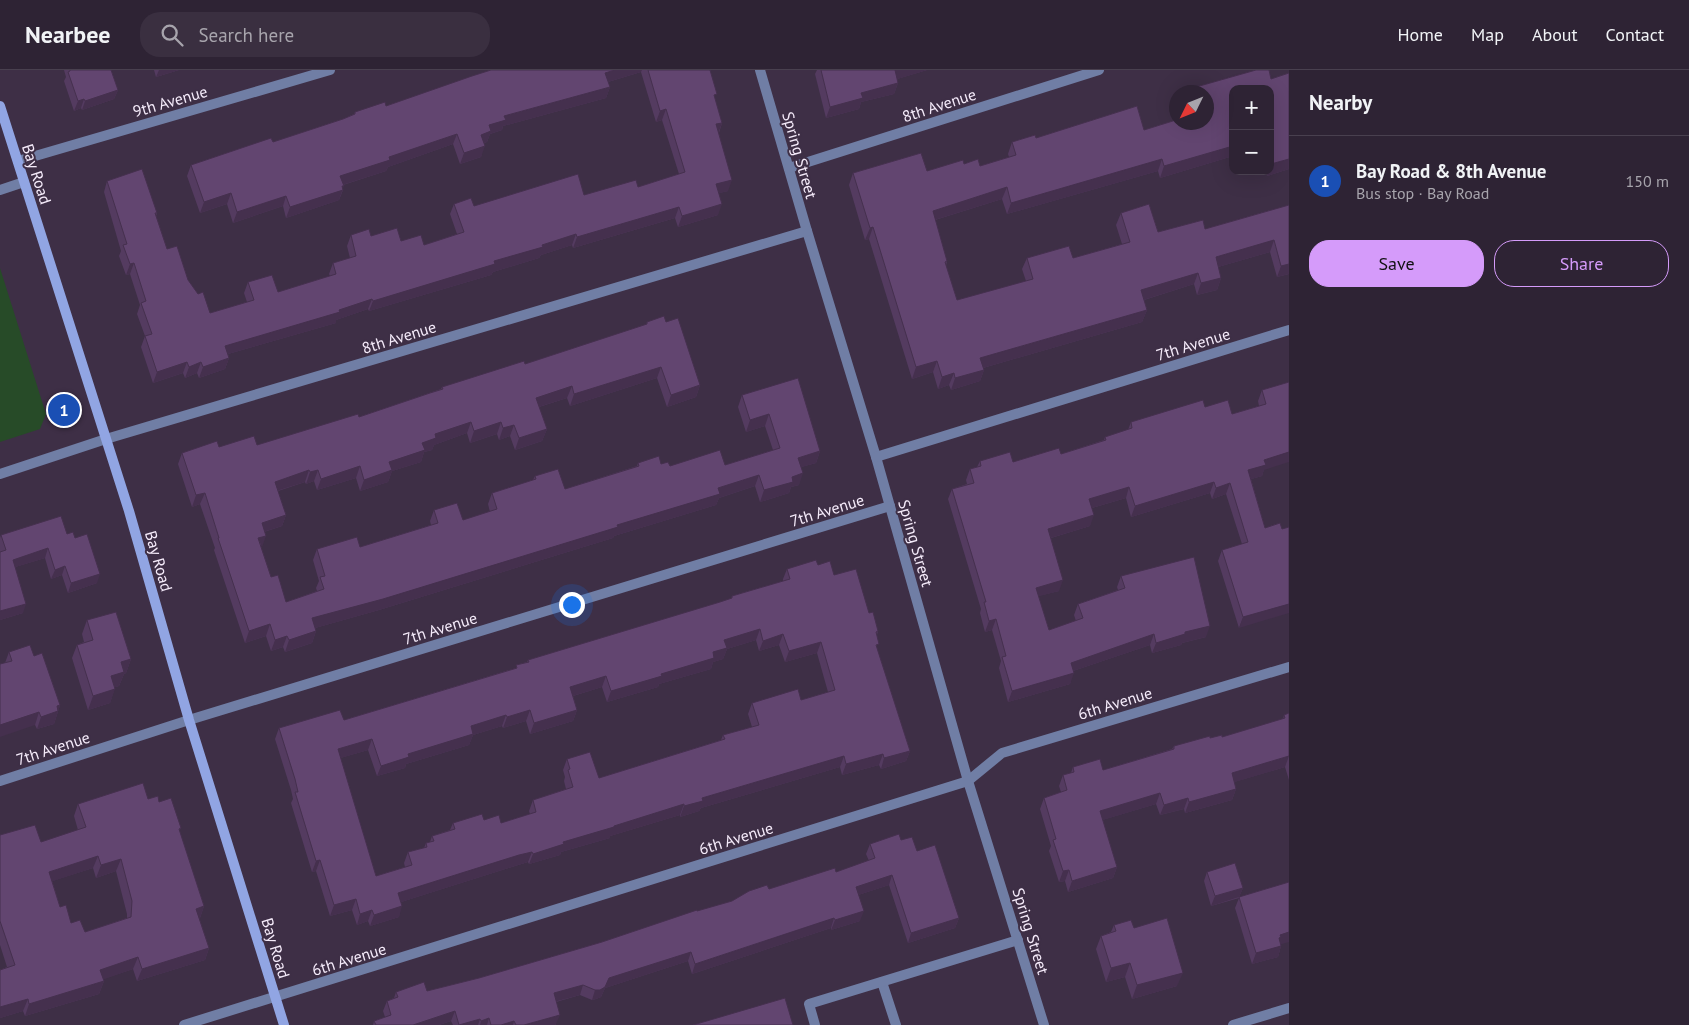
<!DOCTYPE html>
<html lang="en">
<head>
<meta charset="utf-8">
<style>
	body { margin:0; font-family:"PT Sans",sans-serif; background:#3a2f40; color:#f1f3f6 }
	.controls { position:absolute; right:15px; top:15px; display:grid; overflow:hidden; border-radius:10px; box-shadow:0 5px 20px #0002 }
	.controls button { width:45px; height:45px; display:grid; place-items:center; padding:0; border:0; border-bottom:1px solid #49404f; background:#2e2334; color:#f1f3f6; font:25px sans-serif }
	.compass { position:absolute; left:1169px; top:15px; width:45px; height:45px; border-radius:50%; background:#2e2334; box-shadow:0 5px 20px #0002; rotate:227deg }
	.you { position:absolute; left:571px; top:534px; width:18px; height:18px; margin:-12px; border:4px solid #fff; border-radius:50%; background:#1a73e8; box-shadow:0 0 0 8px #1a73e833 }
	.badge { display:grid; place-items:center; width:32px; height:32px; border-radius:50%; background:#d59bfa; color:#fff; font-size:16px; font-weight:700 }
	.pin { position:absolute; translate:-50% -50%; border:2px solid #fff; box-shadow:0 1px 5px #0006 }
	.list { margin:0; padding:0; list-style:none }
	h2 { display:flex; justify-content:space-between; align-items:center; height:65px; margin:0; padding:0 20px; font-size:21px }
	h2 small { font-size:16px; font-weight:400; color:#a7a4ac }
	.list li { display:grid; grid-template-columns:32px 1fr auto; gap:15px; align-items:center; box-sizing:border-box; height:90px; padding:0 20px; border-top:1px solid #49404f }
	.list b { display:block; font-size:19px; white-space:nowrap }
	.list p { margin:0; font-size:16px; white-space:nowrap; color:#a7a4ac }
	.list em { font-size:16px; font-style:normal; color:#a7a4ac }
	.actions { display:flex; gap:10px; padding:15px 20px }
	.actions a { flex:1; padding:11px 0; border:1px solid #d59bfa; border-radius:20px; text-align:center; font-size:18px; color:#d59bfa }
	.actions .main { background:#d59bfa; color:#111 }
	.icon { flex:none; width:28px; height:28px; fill:none; stroke:currentColor; stroke-width:2; stroke-linecap:round; stroke-linejoin:round }
	.map { position:relative; flex:none; width:1289px; height:955px; overflow:hidden }
	header { display:flex; align-items:center; gap:30px; box-sizing:border-box; height:70px; padding:0 25px; background:#2e2334; border-bottom:1px solid #49404f }
	header strong { font-size:24px }
	nav { display:flex; gap:28px; margin-inline-start:auto; font-size:18px }
	.search { width:350px; height:45px; background:#3a2f40; display:flex; align-items:center; gap:12px; box-sizing:border-box; padding:0 18px; border-radius:20px; color:#a7a4ac; font-size:19px }
	main { display:flex }
	aside { flex:1; background:#2e2334 }
	.map>svg:first-child { display:block }
	.green { fill:#274b28 }
	.lines { fill:none; stroke-linecap:round; stroke-linejoin:round }
	.lane { stroke:#707ea5; stroke-width:10 }
	.street { stroke:#707ea5; stroke-width:10 }
	.secondary { stroke:#91a5e3; stroke-width:10 }
	.wall { fill:#543b60; fill-rule:evenodd }
	.shaded-wall { fill:#45304e }
	.building { fill:#624570; stroke:#45304e; fill-rule:evenodd }
	.labels { text-anchor:middle; stroke-width:4; stroke-linejoin:round; paint-order:stroke }
	.street-label { font-size:16px; fill:#f5ebfa; stroke:#3e2f46 }
</style>
</head>
<body>
<header>
<strong>Nearbee</strong>
<div class="search"><svg class="icon" aria-label="search" viewBox="0 0 24 24"><circle cx="10" cy="10" r="6"/><path d="M15 15l6 6"/></svg>Search here</div>
<nav><a>Home</a><a>Map</a><a>About</a><a>Contact</a></nav>
</header>
<main>
<div class="map">
<svg width="1289" height="955" viewBox="0 0 1289 955">
	<rect width="100%" height="100%" fill="#3e2f46"/>
	<!-- green -->
	<polygon class="green" points="0,198 46,344 40,359 0,372"/>
	<g class="lines">
		<!-- lane -->
		<g class="lane">
			<polyline points="0,120 24,112"/>
			<polyline points="882,912 896,955"/>
			<polyline points="815,955 809,934 1018,870"/>
		</g>
		<!-- street -->
		<g class="street">
			<polyline points="760,0 807,161 876,387 968,711 1044,955"/>
			<polyline points="18,91 330,0"/>
			<polyline points="789,98 1099,0"/>
			<polyline points="876,387 1289,260"/>
			<polyline points="0,404 106,369 807,161"/>
			<polyline points="0,711 189,650 890,436"/>
			<polyline points="184,955 968,711 1002,683 1289,597"/>
			<polyline points="1233,955 1289,938"/>
		</g>
		<!-- secondary -->
		<polyline class="secondary" points="0,36 129,441 189,650 284,955"/>
	</g>
	<!-- wall -->
	<g class="wall">
		<polygon points="64,0 111,0 118,20 114,29 82,40 81,38 74,41 64,11 66,7"/>
		<polygon points="154,0 179,0 156,7"/>
		<polygon points="491,0 710,0 715,30 722,53 719,63 728,121 719,123 718,145 678,157 675,148 573,178 572,175 541,185 539,188 493,202 491,205 369,241 368,239 336,250 336,253 228,284 229,288 225,299 199,308 197,303 185,308 183,303 153,313 141,277 145,266 137,244 140,235 130,204 126,205 119,186 121,181 104,122 107,111 157,143 156,146 167,179 210,243 247,232 244,223 248,212 278,222 330,206 329,204 333,193 350,188 347,176 351,165 371,166 401,171 424,175 457,164 450,144 454,134 474,136 584,125 638,117 679,104 662,50 656,52 641,2 608,12 610,17 606,28 503,56 502,60 490,64 487,72 484,73 481,87 460,94 453,74 388,97 386,101 343,115 343,120 339,130 286,148 283,136 233,153 227,134 200,143 187,106 191,95 273,72 343,49 354,44 355,42 386,36"/>
		<polygon points="817,0 927,0 897,9 898,13 894,24 861,32 859,39 826,48 815,4"/>
		<polygon points="1256,0 1269,0 1271,9 1289,3 1289,99 1267,106 1266,101 1270,101 1270,19 1233,19 1233,86 1160,108 1158,101 1007,144 1002,129 935,150 947,191 946,196 957,230 1026,211 1022,199 1027,188 1069,176 1073,188 1122,174 1116,155 1121,143 1149,134 1158,162 1203,150 1205,159 1289,135 1289,204 1277,207 1270,182 1218,197 1221,208 1217,220 1197,225 1194,214 1144,230 1147,240 1142,252 983,298 984,300 980,311 951,320 949,315 938,319 933,302 912,309 869,169 865,170 849,115 853,103 921,83 927,101 963,90 964,94 978,89 980,96 1009,87 1008,84 1012,72 1035,65 1036,68 1137,36 1144,60 1176,50 1176,52 1206,52 1206,22 1194,22 1196,17"/>
		<polygon points="647,252 666,252 700,315 696,327 667,337 657,308 570,336 567,328 539,337 547,359 542,371 515,380 510,366 499,370 497,364 470,373 467,363 434,375 432,380 424,382 421,392 392,401 388,412 360,421 356,408 317,420 314,411 306,414 305,412 278,421 286,445 282,456 264,462 261,477 271,507 286,532 317,521 316,518 319,511 313,490 317,479 360,477 431,455 430,451 434,440 463,450 490,442 488,434 492,423 533,410 535,406 565,419 637,396 638,393 670,396 725,395 773,380 765,356 746,362 738,337 742,325 820,381 816,393 801,397 799,415 791,417 789,423 760,432 755,416 719,428 716,435 614,466 613,468 379,540 315,558 316,561 312,573 285,582 283,577 271,581 266,566 245,573 214,480 215,478 200,434 192,437 178,394 182,383 219,377 257,375 359,347 441,319 442,317 525,294 646,255"/>
		<polygon points="1289,312 1262,406 1251,409 1265,458 1280,453 1239,558 1218,491 1222,480 1242,474 1226,424 1212,429 1210,423 1131,447 1126,428 1092,438 1090,456 1051,468 1059,521 1038,526 1049,560 1076,551 1074,545 1078,534 1118,520 1117,517 1121,506 1206,567 1182,573 1181,575 1152,583 1150,575 1073,601 1070,614 1008,632 999,598 1001,591 992,560 985,562 980,543 981,539 948,429 952,419 967,414 966,410 970,399 977,397 980,391 1013,392 1061,384 1104,370 1105,367 1128,360 1131,352 1205,337 1232,344 1259,336 1258,331 1262,320"/>
		<polygon points="67,464 75,468 97,513 68,523 62,505 51,509 45,488 15,497 23,543 0,550 0,468 1,465"/>
		<path d="M818,495l16,10 35,38 9,18 -1,4v15l33,101 -4,10 -25,8 -2,-4 -37,10 -2,-8 -139,41 -2,3 -19,6v-2l-70,21v2l-49,14 -1,3 -31,9 -1,-2 -13,4 -114,36 -2,15 -29,9 -2,-5 -11,4 -5,-15 -22,6 -14,-45 -4,1 -21,-69 2,-4 -2,-9 -16,-51 4,-11 65,-8 172,-52v-3l11,-3 1,-2 203,-61 1,-3 51,-15v-2l4,-10zM756,570l3,11 20,-6 6,17 32,-9 11,39 -27,8 -49,3 -4,11 4,13 -29,8 -2,5 -122,38 -32,-19 -4,11 2,7 -1,4 2,8 -33,11 -4,11 1,3 -29,9 -17,-3 -31,3 -3,7 -18,6 -2,6 -4,1 -2,5 -16,4 -4,11 1,4 -29,9 -36,-118 28,-8 9,26 28,-8 1,-4 63,-19 4,-10 29,-9 1,2 23,-7 4,13 43,-13 4,-11 -4,-14 29,-9 5,15 51,-15 1,-3 52,-15 2,-7 10,-3 4,-10z"/>
		<polygon points="87,550 131,589 126,603 124,604 119,616 115,617 110,633 88,640 72,588 77,575 84,572 82,564"/>
		<polygon points="9,582 34,586 60,635 54,654 37,659 5,593"/>
		<polygon points="1289,643 1289,710 1285,697 1234,712 1236,719 1232,730 1185,743 1184,739 1160,745 1156,734 1102,750 1117,797 1113,808 1068,822 1065,811 1059,812 1049,781 1051,776 1040,739 1044,728 1061,722 1059,716 1063,705 1071,703 1073,697 1103,700 1172,679 1174,676 1210,668 1222,667 1283,649 1284,645"/>
		<path d="M148,729l11,3 22,26 -2,3 25,75 -4,12h-1l10,30 -4,12 -68,21 -4,-12 -30,10 1,2 -5,13 -74,22 -2,-5 -23,7v-48l7,-3 -7,-22v-110l41,7 37,-12 -4,-14 4,-12zM93,798l3,10 20,-7 11,43v4l-42,14 -14,-9 -11,-16 -8,-26z"/>
		<polygon points="901,770 917,781 959,848 955,858 908,873 889,815 858,825 860,851 831,860 831,858 692,904 688,891 605,918 601,927 596,929 592,930 580,925 556,932 556,954 555,955 453,955 451,951 439,955 373,955 374,951 385,947 383,941 387,931 394,928 396,922 427,921 479,908 602,872 732,831 769,819 836,802 869,791 866,784 870,774"/>
		<polygon points="1207,802 1243,818 1239,827 1281,874 1281,876 1278,887 1252,894 1235,838 1239,828 1211,836 1204,811"/>
		<polygon points="1114,855 1134,858 1177,916 1132,929 1125,907 1106,912 1096,879 1101,866 1111,862"/>
	</g>
	<!-- shaded-wall -->
	<g class="shaded-wall">
		<polygon points="159,0 179,0 156,7"/>
		<polygon points="615,0 642,0 641,2 601,14 605,3"/>
		<polygon points="895,0 927,0 891,11"/>
		<polygon points="898,13 894,24 861,32 859,39 826,48 830,37 861,23"/>
		<polygon points="610,17 606,28 503,56 502,60 490,64 487,72 477,75 481,65 489,55 504,46"/>
		<polygon points="118,20 114,29 82,40 85,31"/>
		<polygon points="84,29 81,38 74,41 78,31"/>
		<polygon points="666,39 662,50 656,52 660,41"/>
		<polygon points="722,53 718,64 716,54"/>
		<polygon points="457,64 453,74 388,97 386,101 336,117 340,106 389,87"/>
		<polygon points="485,76 481,87 460,94 464,83"/>
		<polygon points="1233,76 1233,86 1160,108 1164,96"/>
		<polygon points="1162,89 1158,101 1007,144 1011,133"/>
		<polygon points="1289,89 1289,99 1267,106 1268,101 1270,101 1271,94"/>
		<polygon points="732,110 728,121 712,125 716,114"/>
		<polygon points="342,116 344,116 339,130 286,148 290,137"/>
		<polygon points="1007,117 1002,129 928,152 933,141"/>
		<polygon points="231,123 227,134 200,143 204,132"/>
		<polygon points="286,126 283,136 233,153 237,142"/>
		<polygon points="722,134 718,145 678,157 682,146"/>
		<polygon points="679,137 675,148 573,178 577,167"/>
		<polygon points="873,157 869,169 865,170 870,158"/>
		<polygon points="576,164 572,175 541,185 539,188 493,202 491,205 369,241 373,231 494,191 542,175"/>
		<polygon points="1274,170 1270,182 1211,199 1216,187"/>
		<polygon points="134,193 130,204 126,205 130,194"/>
		<polygon points="1289,194 1289,204 1277,207 1281,196"/>
		<polygon points="1198,203 1194,214 1137,232 1141,220"/>
		<polygon points="1221,208 1217,220 1197,225 1201,213"/>
		<polygon points="372,229 368,239 336,250 336,253 221,286 225,276 339,240"/>
		<polygon points="1147,240 1142,252 976,300 980,288"/>
		<polygon points="229,288 225,299 199,308 203,297"/>
		<polygon points="937,291 933,302 912,309 916,297"/>
		<polygon points="187,292 183,303 153,313 157,302"/>
		<polygon points="201,292 197,303 185,308 189,297"/>
		<polygon points="661,297 657,308 570,336 574,324"/>
		<polygon points="984,300 980,311 951,320 955,308"/>
		<polygon points="954,303 949,315 938,319 942,307"/>
		<polygon points="700,315 696,327 667,337 671,325"/>
		<polygon points="572,316 567,328 532,339 536,328"/>
		<polygon points="769,344 765,356 746,362 750,350"/>
		<polygon points="471,352 467,363 434,375 432,380 424,382 421,392 392,401 388,412 360,421 364,410 389,392 422,373 435,364"/>
		<polygon points="501,352 497,364 470,373 474,361"/>
		<polygon points="514,355 510,366 499,370 503,358"/>
		<polygon points="547,359 542,371 515,380 519,368"/>
		<polygon points="820,381 816,393 794,399 798,388"/>
		<polygon points="1289,382 1289,392 1264,400 1262,406 1244,411 1248,400 1264,390"/>
		<polygon points="360,396 356,408 317,420 321,409"/>
		<polygon points="309,400 305,412 270,423 275,412"/>
		<polygon points="318,400 314,411 306,414 310,402"/>
		<polygon points="803,403 799,415 791,417 789,423 760,432 764,420 792,407"/>
		<polygon points="759,405 755,416 719,428 716,435 614,466 613,468 379,540 308,560 312,548 617,455 718,418"/>
		<polygon points="1214,412 1210,423 1131,447 1135,436"/>
		<polygon points="1230,413 1226,424 1212,429 1216,418"/>
		<polygon points="1129,417 1126,428 1085,440 1089,429"/>
		<polygon points="205,423 200,434 192,437 196,425"/>
		<polygon points="286,445 282,456 257,464 262,453"/>
		<polygon points="1094,445 1090,456 1044,470 1048,459"/>
		<polygon points="266,466 262,477 258,468"/>
		<polygon points="48,478 45,488 9,499 13,490"/>
		<polygon points="65,496 62,505 51,509 55,500"/>
		<polygon points="100,504 97,513 68,523 71,513"/>
		<polygon points="1063,510 1059,521 1032,528 1036,518"/>
		<polygon points="26,534 23,543 0,550 0,541"/>
		<polygon points="1289,534 1289,543 1239,558 1243,547"/>
		<polygon points="996,549 992,560 985,562 989,551"/>
		<polygon points="270,554 266,566 245,573 249,561"/>
		<polygon points="1210,556 1206,567 1182,573 1181,575 1152,583 1156,573 1185,562"/>
		<polygon points="760,559 756,570 727,579 723,589 713,592 711,599 659,614 658,617 607,632 611,621 661,604 713,582 724,570"/>
		<polygon points="316,561 312,573 285,582 289,570"/>
		<polygon points="783,564 779,575 759,581 763,571"/>
		<polygon points="1154,564 1150,575 1067,603 1071,593"/>
		<polygon points="287,566 283,577 271,581 275,570"/>
		<polygon points="821,572 817,583 785,592 789,581"/>
		<polygon points="131,589 126,603 124,604 119,616 106,620 111,606 121,592"/>
		<polygon points="1074,603 1070,614 1008,632 1012,621"/>
		<polygon points="606,606 602,617 566,628 570,617"/>
		<polygon points="115,619 110,633 88,640 93,626"/>
		<polygon points="60,635 54,654 37,659 41,647 57,636"/>
		<polygon points="530,640 526,651 503,658 507,647"/>
		<polygon points="577,640 573,651 530,664 534,653"/>
		<polygon points="39,642 35,655 0,667 0,655"/>
		<polygon points="506,645 502,656 473,665 469,675 406,694 405,698 377,706 381,696 471,656"/>
		<polygon points="372,669 368,680 334,690 338,679"/>
		<polygon points="910,681 906,691 881,699 884,688"/>
		<polygon points="883,684 879,695 842,705 846,694"/>
		<polygon points="844,686 840,697 701,738 699,741 680,747 684,736 702,728"/>
		<polygon points="1289,686 1285,697 1228,714 1232,703"/>
		<polygon points="1236,719 1232,730 1185,743 1189,732"/>
		<polygon points="1160,723 1156,734 1096,752 1100,741"/>
		<polygon points="1188,728 1184,739 1160,745 1164,735"/>
		<polygon points="684,734 680,745 610,766 610,768 561,782 560,785 529,794 533,784 563,772"/>
		<polygon points="532,782 528,792 515,796 395,834 398,823 519,785"/>
		<polygon points="98,786 93,798 44,814 49,802"/>
		<polygon points="121,789 116,801 96,808 101,795"/>
		<polygon points="320,790 316,801 312,802 316,791"/>
		<polygon points="1117,797 1113,808 1068,822 1072,811"/>
		<polygon points="1069,800 1065,811 1059,812 1063,801"/>
		<polygon points="892,805 889,815 852,827 856,817"/>
		<polygon points="1243,818 1239,827 1211,836 1215,826"/>
		<polygon points="356,829 352,840 330,846 334,835"/>
		<polygon points="204,836 200,848 191,851 196,839"/>
		<polygon points="402,836 399,847 370,856 374,845"/>
		<polygon points="372,840 368,851 357,855 360,844"/>
		<polygon points="864,841 860,851 831,860 835,850"/>
		<polygon points="834,848 831,858 692,904 695,894"/>
		<polygon points="959,848 955,858 908,873 911,863"/>
		<polygon points="1289,862 1289,872 1278,875 1281,876 1278,887 1252,894 1256,883 1280,865"/>
		<polygon points="209,878 205,890 137,911 142,899"/>
		<polygon points="691,882 688,891 605,918 601,927 596,929 592,930 595,920 609,908"/>
		<polygon points="138,887 133,899 96,912 100,900"/>
		<polygon points="1130,893 1125,907 1106,912 1111,898"/>
		<polygon points="1183,903 1177,916 1132,929 1137,915"/>
		<polygon points="104,911 99,924 25,946 29,934"/>
		<polygon points="583,915 580,925 550,933 554,923"/>
		<polygon points="28,929 23,941 0,948 0,937"/>
		<polygon points="455,941 451,951 439,955 413,955"/>
		<polygon points="560,945 556,954 555,955 524,955"/>
		<polygon points="489,948 487,955 480,955 481,951"/>
		<polygon points="480,949 478,955 459,955"/>
		<polygon points="514,951 513,955 501,955"/>
	</g>
	<!-- building -->
	<g class="building">
		<polygon points="70,0 111,0 118,20 85,31 84,29 78,31 68,2 70,1"/>
		<polygon points="491,0 615,0 605,3 610,17 504,46 506,50 489,55 491,61 481,65 485,76 464,83 457,64 389,87 390,90 340,106 344,116 342,116 343,120 290,137 286,126 237,142 231,123 204,132 191,95 271,68 273,72 343,49 355,44 355,42 385,32 386,36 472,6"/>
		<polygon points="648,0 710,0 717,24 714,25 722,53 716,54 732,110 716,114 722,134 682,146 679,137 577,167 576,164 542,175 543,177 494,191 495,194 373,231 372,229 339,240 340,242 225,276 229,288 203,297 201,292 189,297 187,292 157,302 145,266 152,264 141,233 146,231 134,193 130,194 123,175 127,174 107,111 142,99 157,143 155,143 167,179 177,176 188,210 198,224 203,222 210,243 254,230 248,212 272,205 278,222 336,204 333,193 356,186 351,165 369,159 371,166 397,158 401,171 421,165 424,175 464,162 454,134 471,128 474,136 578,104 584,125 636,110 638,117 685,102 666,39 660,41"/>
		<polygon points="821,0 896,0 895,0 898,13 861,23 863,28 830,37"/>
		<polygon points="1256,0 1269,0 1271,9 1289,3 1289,89 1271,94 1270,91 1270,19 1233,19 1233,76 1164,96 1162,89 1011,133 1007,117 933,141 947,191 945,192 957,230 1033,209 1027,188 1069,176 1073,188 1130,172 1121,143 1149,134 1158,162 1203,150 1205,159 1289,135 1289,194 1281,196 1274,170 1216,187 1221,208 1201,213 1198,203 1141,220 1147,240 980,288 984,300 955,308 954,303 942,307 937,291 916,297 873,157 870,158 853,103 921,83 927,101 963,90 964,94 978,89 980,96 1016,85 1012,72 1035,65 1036,68 1137,36 1144,60 1176,50 1176,52 1206,52 1206,22 1197,22 1196,17"/>
		<polygon points="664,246 666,252 678,248 700,315 671,325 661,297 574,324 572,316 536,328 547,359 519,368 514,355 503,358 501,352 474,361 471,352 435,364 436,368 422,373 425,380 389,392 392,400 364,410 360,396 321,409 318,400 310,402 309,400 275,412 286,445 262,453 266,466 258,468 271,507 278,505 286,532 324,519 320,507 325,506 317,479 357,467 360,477 438,453 434,440 457,433 463,450 497,439 492,423 536,409 535,406 558,399 565,419 639,396 638,393 659,386 661,394 668,392 670,396 720,380 725,395 780,378 769,344 750,350 742,325 798,308 820,381 798,388 803,403 792,407 793,412 764,420 759,405 718,418 720,424 617,455 618,457 383,529 312,548 316,561 289,570 287,566 275,570 270,554 249,561 218,468 219,468 205,423 196,425 182,383 217,371 219,377 254,366 257,375 358,344 359,347 430,323 443,319 442,317 461,311 524,291 525,294 647,254 647,252"/>
		<polygon points="1289,312 1289,382 1264,390 1266,395 1248,400 1265,458 1280,453 1282,459 1289,457 1289,534 1243,547 1222,480 1248,472 1230,413 1216,418 1214,412 1135,436 1129,417 1089,429 1094,445 1048,459 1063,510 1036,518 1049,560 1083,548 1078,534 1125,518 1121,506 1194,487 1210,556 1185,562 1185,564 1156,573 1154,564 1071,593 1074,603 1012,621 1002,587 1006,586 996,549 989,551 984,532 986,532 952,419 974,413 970,399 981,396 980,391 1010,382 1013,392 1059,378 1061,384 1106,370 1105,367 1132,358 1131,352 1203,330 1205,337 1228,330 1232,344 1266,334 1262,320"/>
		<polygon points="61,446 67,464 73,462 75,468 87,464 100,504 71,513 65,496 55,500 48,478 13,490 26,534 0,541 0,482 6,480 1,465"/>
		<path d="M816,490l2,5 12,-4 4,14 22,-6 13,44 4,-1 5,19 -2,1 3,12 -3,1 34,106 -26,7 -1,-4 -37,10 -2,-8 -142,42 1,3 -19,5v-2l-70,22v1l-51,15 1,2 -31,10 -1,-2 -13,3 -121,38 4,13 -28,9 -2,-5 -12,4 -4,-15 -22,6 -14,-45 -4,1 -21,-69h3l-3,-13 -16,-51 61,-18 4,10 173,-52 -1,-3 13,-3 -1,-2 192,-58 12,-4v-2l58,-17 -3,-10zM760,559l3,12 20,-7 6,17 32,-9 14,48 -34,10 -3,-11 -46,14 7,22 -36,10 2,4 -126,39 -9,-26 -23,7 3,10 -2,1 5,17 -40,13 3,12 -35,11 -2,-8 -15,5 -2,-6 -29,9 2,6 -23,7 2,5 -8,2 1,4 -19,5 4,13 -36,11 -38,-127 34,-10 9,27 28,-9 -1,-3 65,-20 -2,-8 35,-11 1,2 23,-7 4,13 43,-13 -7,-23 36,-11 5,15 51,-15 -1,-2 53,-16 -1,-6 14,-4 -3,-8z"/>
		<polygon points="116,542 131,589 121,592 124,602 111,606 115,619 93,626 77,575 93,570 87,550"/>
		<polygon points="30,575 34,586 42,583 60,635 57,636 58,641 41,647 39,642 0,655 0,594 12,591 9,582"/>
		<polygon points="1289,643 1289,686 1232,703 1236,719 1189,732 1188,728 1164,735 1160,723 1100,741 1117,797 1072,811 1069,800 1063,801 1053,770 1056,769 1044,728 1067,720 1063,705 1074,702 1073,697 1100,689 1103,700 1174,679 1174,676 1210,666 1210,668 1222,665 1222,667 1285,648 1284,645"/>
		<path d="M143,713l5,16 10,-3 1,6 12,-4 10,30 -2,1 25,77 -8,3 13,39 -67,21 -4,-12 -38,13 4,11 -75,23 -1,-5 -28,8v-37l15,-5 -15,-44v-86l35,-10 6,17 45,-15 -8,-23zM98,786l3,9 20,-6 11,42 -1,16 -46,15 -5,-12 -9,3 -5,-18 -6,2 -11,-35z"/>
		<polygon points="899,764 901,770 912,767 917,781 935,775 959,848 911,863 892,805 856,817 864,841 835,850 834,848 695,894 691,882 609,908 605,917 600,920 595,920 583,915 554,923 560,945 524,955 516,955 514,951 501,955 491,955 489,948 481,951 480,949 459,955 455,941 413,955 376,955 374,951 391,945 387,931 398,927 396,922 424,912 427,921 479,908 602,872 697,840 697,841 732,831 749,821 767,815 769,819 835,798 836,802 875,788 870,774"/>
		<polygon points="1235,793 1243,818 1215,826 1207,802"/>
		<polygon points="1289,812 1289,862 1280,865 1281,867 1279,868 1281,876 1256,883 1239,827"/>
		<polygon points="1167,848 1183,903 1137,915 1130,893 1111,898 1101,866 1116,861 1114,855 1131,850 1134,858"/>
		<polygon points="785,928 793,955 693,955"/>
	</g>
	<g class="labels">
		<!-- street labels -->
		<g class="street-label">
			<text transform="translate(170 31) rotate(-16)" y="6">9th Avenue</text>
			<text transform="translate(939 35) rotate(-18)" y="6">8th Avenue</text>
			<text transform="translate(800 85) rotate(74)" y="6">Spring Street</text>
			<text transform="translate(37 104) rotate(72)" y="6">Bay Road</text>
			<text transform="translate(399 267) rotate(-17)" y="6">8th Avenue</text>
			<text transform="translate(1193 274) rotate(-17)" y="6">7th Avenue</text>
			<text transform="translate(827 440) rotate(-17)" y="6">7th Avenue</text>
			<text transform="translate(916 473) rotate(74)" y="6">Spring Street</text>
			<text transform="translate(159 491) rotate(74)" y="6">Bay Road</text>
			<text transform="translate(440 558) rotate(-17)" y="6">7th Avenue</text>
			<text transform="translate(1115 633) rotate(-17)" y="6">6th Avenue</text>
			<text transform="translate(53 678) rotate(-18)" y="6">7th Avenue</text>
			<text transform="translate(736 768) rotate(-17)" y="6">6th Avenue</text>
			<text transform="translate(1031 861) rotate(73)" y="6">Spring Street</text>
			<text transform="translate(276 878) rotate(73)" y="6">Bay Road</text>
			<text transform="translate(349 889) rotate(-17)" y="6">6th Avenue</text>
		</g>
	</g>
</svg>
<div class="controls">
<button>+</button>
<button>−</button>
</div>
<svg class="compass" viewBox="-18 -18 36 36"><path d="M0-13l5 13h-10z" fill="#e53935"/><path d="M0 13l5-13h-10z" fill="#a7a4ac"/></svg>
<div class="you"></div>
<div class="pin badge" style="left:64px;top:340px;background:#1a4fb4">1</div>
</div>
<aside>
<h2>Nearby<small></small></h2>
<ul class="list">
<li><span class="badge" style="background:#1a4fb4">1</span><div><b>Bay Road &amp; 8th Avenue</b><p>Bus stop · Bay Road</p></div><em>150 m</em></li>
</ul>
<div class="actions"><a class="main">Save</a><a>Share</a></div>
</aside>
</main>
</body>
</html>
